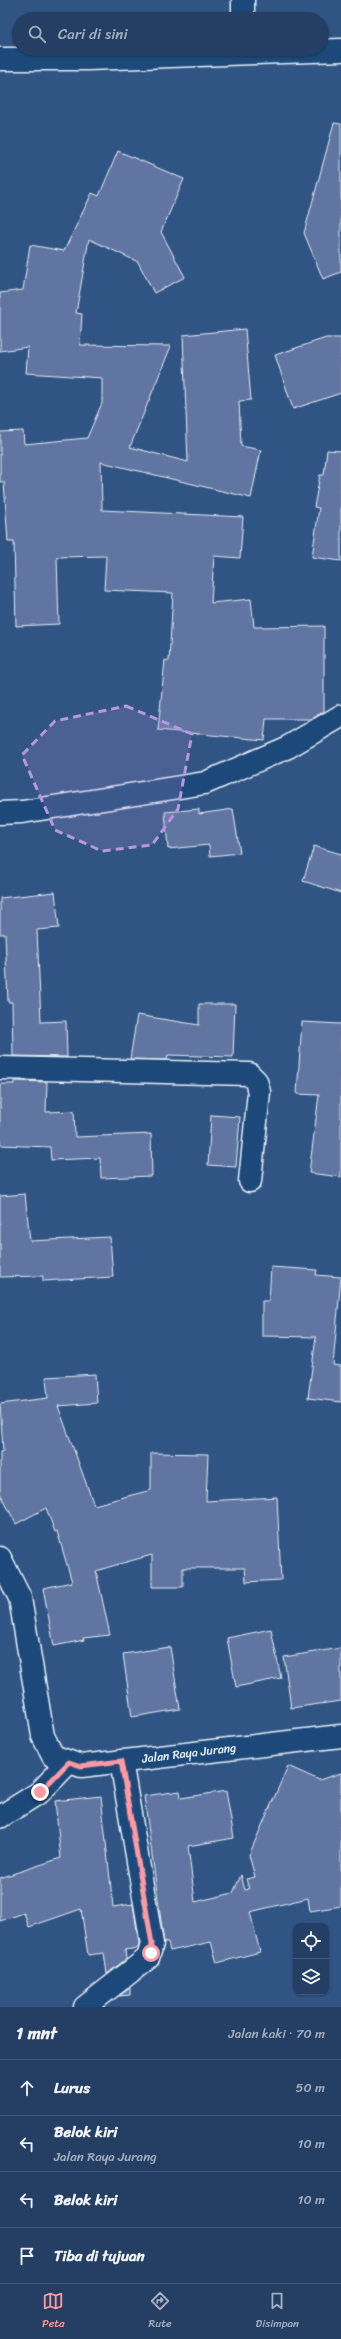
<!DOCTYPE html>
<html lang="id">
<head>
<meta charset="utf-8">
<style>
	body { margin:0; font-family:Sriracha,sans-serif; background:#2c4669; color:#f1f3f6 }
	.controls { position:absolute; right:12px; bottom:12px; display:grid; overflow:hidden; border-radius:8px; box-shadow:0 1px 3px #0004 }
	.controls button { width:36px; height:36px; display:grid; place-items:center; padding:0; border:0; border-bottom:1px solid #415878; background:#243f63; color:#f1f3f6; font:20px sans-serif }
	.stop { position:absolute; width:12px; height:12px; margin:-9px; border:3px solid #ff9aa2; border-radius:50%; background:#fff }
	.stop.end { background:#ff9aa2; border-color:#fff; box-shadow:0 1px 4px #0008 }
	.list { margin:0; padding:0; list-style:none }
	h2 { display:flex; justify-content:space-between; align-items:center; height:52px; margin:0; padding:0 16px; font-size:17px }
	h2 small { font-size:13px; font-weight:400; color:#a3afbe }
	.list li { display:grid; grid-template-columns:26px 1fr auto; gap:12px; align-items:center; box-sizing:border-box; height:56px; padding:0 16px; border-top:1px solid #415878 }
	.list b { display:block; font-size:15px; white-space:nowrap }
	.list p { margin:0; font-size:13px; white-space:nowrap; color:#a3afbe }
	.list em { font-size:13px; font-style:normal; color:#a3afbe }
	.icon { flex:none; width:22px; height:22px; fill:none; stroke:currentColor; stroke-width:2; stroke-linecap:round; stroke-linejoin:round }
	.map { position:relative; flex:none; width:341px; height:2007px; overflow:hidden }
	.search { position:absolute; background:#243f63; box-shadow:0 1px 3px #0004; left:12px; right:12px; top:12px; height:44px; display:flex; align-items:center; gap:10px; box-sizing:border-box; padding:0 14px; border-radius:22px; color:#a3afbe; font-size:15px }
	.sheet { height:276px; background:#243f63 }
	nav { display:flex; justify-content:space-around; align-items:center; box-sizing:border-box; height:56px; border-top:1px solid #415878; background:#243f63; font-size:11px; color:#a3afbe }
	nav a { display:grid; justify-items:center; gap:2px }
	nav .on { color:#ff9aa2 }
	.map>svg:first-child { display:block }
	.building { fill:#6174a1; stroke:#e8f1f8 }
	.lines { fill:none; stroke-linecap:round; stroke-linejoin:round }
	.minor-casing { stroke:#e8f1f8; stroke-width:25 }
	.major-casing { stroke:#e8f1f8; stroke-width:25 }
	.minor { stroke:#1f4a7a; stroke-width:22 }
	.major { stroke:#1f4a7a; stroke-width:22 }
	.route { stroke:#ff9aa2; stroke-width:5 }
	.marked { fill:#b798de; fill-opacity:0.2; stroke:#b798de; stroke-width:3; stroke-dasharray:8 5; stroke-linejoin:round }
	.labels { text-anchor:middle; stroke-width:3.5; stroke-linejoin:round; paint-order:stroke }
	.street-label { font-size:12px; fill:#e8f1f8; stroke:#1f4a7a }
</style>
</head>
<body>
<div class="map">
<svg width="341" height="2007" viewBox="0 0 341 2007">
	<rect width="100%" height="100%" fill="#305484"/>
	<filter id="ink" filterUnits="userSpaceOnUse"><feTurbulence type="fractalNoise" baseFrequency=".025" numOctaves="2"/><feDisplacementMap in="SourceGraphic" scale="8" xChannelSelector="R" yChannelSelector="G"/><feConvolveMatrix kernelMatrix="1 2 1 2 8 2 1 2 1" color-interpolation-filters="sRGB"/></filter>
	<g filter="url(#ink)">
		<!-- building -->
		<g class="building">
			<polygon points="334,123 341,124 341,272 323,279 304,233"/>
			<polygon points="118,151 184,179 161,232 185,277 154,293 138,262 89,239 76,313 82,314 80,345 171,346 130,447 188,462 183,335 245,329 251,400 239,401 241,446 261,450 251,498 101,462 102,510 243,517 240,558 214,556 211,603 251,599 254,627 324,626 324,711 312,719 266,719 264,740 158,730 165,660 169,661 173,593 104,590 106,556 57,557 59,624 16,626 14,542 8,542 4,482 0,482 0,432 23,431 24,444 87,438 102,403 102,378 26,373 28,347 0,351 0,293 23,290 30,245 64,251 92,193 99,196"/>
			<polygon points="326,338 341,338 341,393 293,409 275,355"/>
			<polygon points="327,450 341,451 341,561 312,557 319,508 314,507 320,475 324,475"/>
			<polygon points="199,809 199,814 233,809 240,853 210,856 209,845 168,849 165,812"/>
			<polygon points="314,846 341,854 341,893 303,881"/>
			<polygon points="55,892 59,928 37,930 41,1022 66,1021 67,1057 13,1056 12,1002 8,1002 5,934 0,934 0,898"/>
			<polygon points="199,1004 235,1004 233,1057 168,1055 167,1060 130,1059 137,1015 199,1025"/>
			<polygon points="302,1022 341,1024 341,1177 309,1173 319,1095 297,1094"/>
			<polygon points="14,1081 47,1082 46,1112 74,1111 75,1137 151,1134 152,1176 101,1178 100,1158 51,1160 50,1147 0,1145 0,1084 14,1084"/>
			<polygon points="211,1115 240,1117 236,1167 208,1165"/>
			<polygon points="25,1194 30,1241 110,1237 113,1277 43,1281 43,1276 0,1277 0,1196"/>
			<polygon points="271,1267 317,1270 316,1275 341,1277 333,1365 341,1366 341,1402 308,1398 316,1337 262,1336 262,1301 269,1301"/>
			<polygon points="95,1374 97,1403 58,1406 94,1505 151,1490 151,1453 208,1454 206,1501 277,1497 281,1580 246,1582 245,1568 183,1568 183,1587 152,1587 152,1555 119,1564 96,1571 110,1635 83,1638 84,1640 54,1646 43,1588 72,1582 57,1531 55,1532 46,1508 16,1524 0,1493 0,1452 3,1451 0,1404 48,1398 46,1377"/>
			<polygon points="271,1629 281,1678 236,1687 227,1638"/>
			<polygon points="170,1647 180,1709 132,1717 123,1654"/>
			<polygon points="341,1648 341,1701 291,1708 284,1657"/>
			<polygon points="288,1766 319,1780 341,1773 341,1906 310,1911 308,1898 250,1912 260,1952 217,1963 211,1942 170,1951 168,1943 164,1943 144,1796 180,1791 181,1798 226,1791 234,1838 188,1846 195,1902 233,1893 241,1875 245,1890 249,1889 246,1879 255,1877 249,1855"/>
			<polygon points="101,1796 113,1907 133,1904 139,1943 138,1948 125,1950 126,1959 107,1974 104,1953 88,1955 81,1909 29,1927 24,1913 0,1921 0,1878 61,1858 55,1801"/>
			<polygon points="130,1988 130,1995 119,1996"/>
		</g>
		<g class="lines">
			<!-- minor casing -->
			<g class="minor-casing">
				<g id="minor">
					<polyline points="243,19 243,0"/>
					<polyline points="0,59 87,59 341,50"/>
					<polyline points="0,813 22,812 205,783 288,747 341,716"/>
					<polyline points="0,1068 249,1074 256,1081 259,1092 250,1181"/>
					<polyline points="0,1817 40,1792 69,1762"/>
					<polyline points="85,2007 148,1958 152,1944 121,1761"/>
				</g>
			</g>
			<!-- major casing -->
			<g class="major-casing">
				<polyline id="major" points="0,1558 20,1598 43,1736 53,1756 81,1766 341,1736"/>
			</g>
			<!-- minor -->
			<use href="#minor" class="minor"/>
			<!-- major -->
			<use href="#major" class="major"/>
		</g>
	</g>
	<g class="lines" filter="url(#ink)">
		<!-- route -->
		<polyline class="route" points="40,1792 69,1762 81,1766 121,1761 152,1944 151,1953"/>
	</g>
	<!-- marked area -->
	<path class="marked" d="M126,706l66,28 -14,75 -26,36 -50,6 -47,-21 -33,-75 33,-34z"/>
	<g class="labels">
		<!-- street labels -->
		<g class="street-label">
			<text transform="translate(189 1753) rotate(-7)" y="4">Jalan Raya Jurang</text>
		</g>
	</g>
</svg>
<div class="controls">
<button><svg class="icon" aria-label="locate" viewBox="0 0 24 24"><circle cx="12" cy="12" r="6"/><path d="M12 2v4M12 18v4M2 12h4M18 12h4"/></svg></button>
<button><svg class="icon" aria-label="layers" viewBox="0 0 24 24"><path d="M12 4l9 5-9 5-9-5zM3 14l9 5 9-5"/></svg></button>
</div>
<div class="stop" style="left:151px;top:1953px"></div>
<div class="stop end" style="left:40px;top:1792px"></div>
<div class="search"><svg class="icon" aria-label="search" viewBox="0 0 24 24"><circle cx="10" cy="10" r="6"/><path d="M15 15l6 6"/></svg>Cari di sini</div>
</div>
<section class="sheet">
<h2>1 mnt<small>Jalan kaki · 70 m</small></h2>
<ul class="list">
<li><svg class="icon" aria-label="ahead" viewBox="0 0 24 24"><path d="M12 20V5M6 11l6-6 6 6"/></svg><div><b>Lurus</b></div><em>50 m</em></li>
<li><svg class="icon" aria-label="left" viewBox="0 0 24 24"><path d="M17 20v-9H6M10 6l-5 5 5 5"/></svg><div><b>Belok kiri</b><p>Jalan Raya Jurang</p></div><em>10 m</em></li>
<li><svg class="icon" aria-label="left" viewBox="0 0 24 24"><path d="M17 20v-9H6M10 6l-5 5 5 5"/></svg><div><b>Belok kiri</b></div><em>10 m</em></li>
<li><svg class="icon" aria-label="arrive" viewBox="0 0 24 24"><path d="M6 21V4h12l-3 4 3 4H6"/></svg><div><b>Tiba di tujuan</b></div></li>
</ul>
</section>
<nav>
<a class="on"><svg class="icon" aria-label="map" viewBox="0 0 24 24"><path d="M3 6l6-2 6 2 6-2v14l-6 2-6-2-6 2zM9 4v14M15 6v14"/></svg>Peta</a>
<a><svg class="icon" aria-label="directions" viewBox="0 0 24 24"><path d="M12 3l9 9-9 9-9-9zM9 14v-3h6M13 9l2 2-2 2"/></svg>Rute</a>
<a><svg class="icon" aria-label="saved" viewBox="0 0 24 24"><path d="M7 4h10v16l-5-4-5 4z"/></svg>Disimpan</a>
</nav>
</body>
</html>
